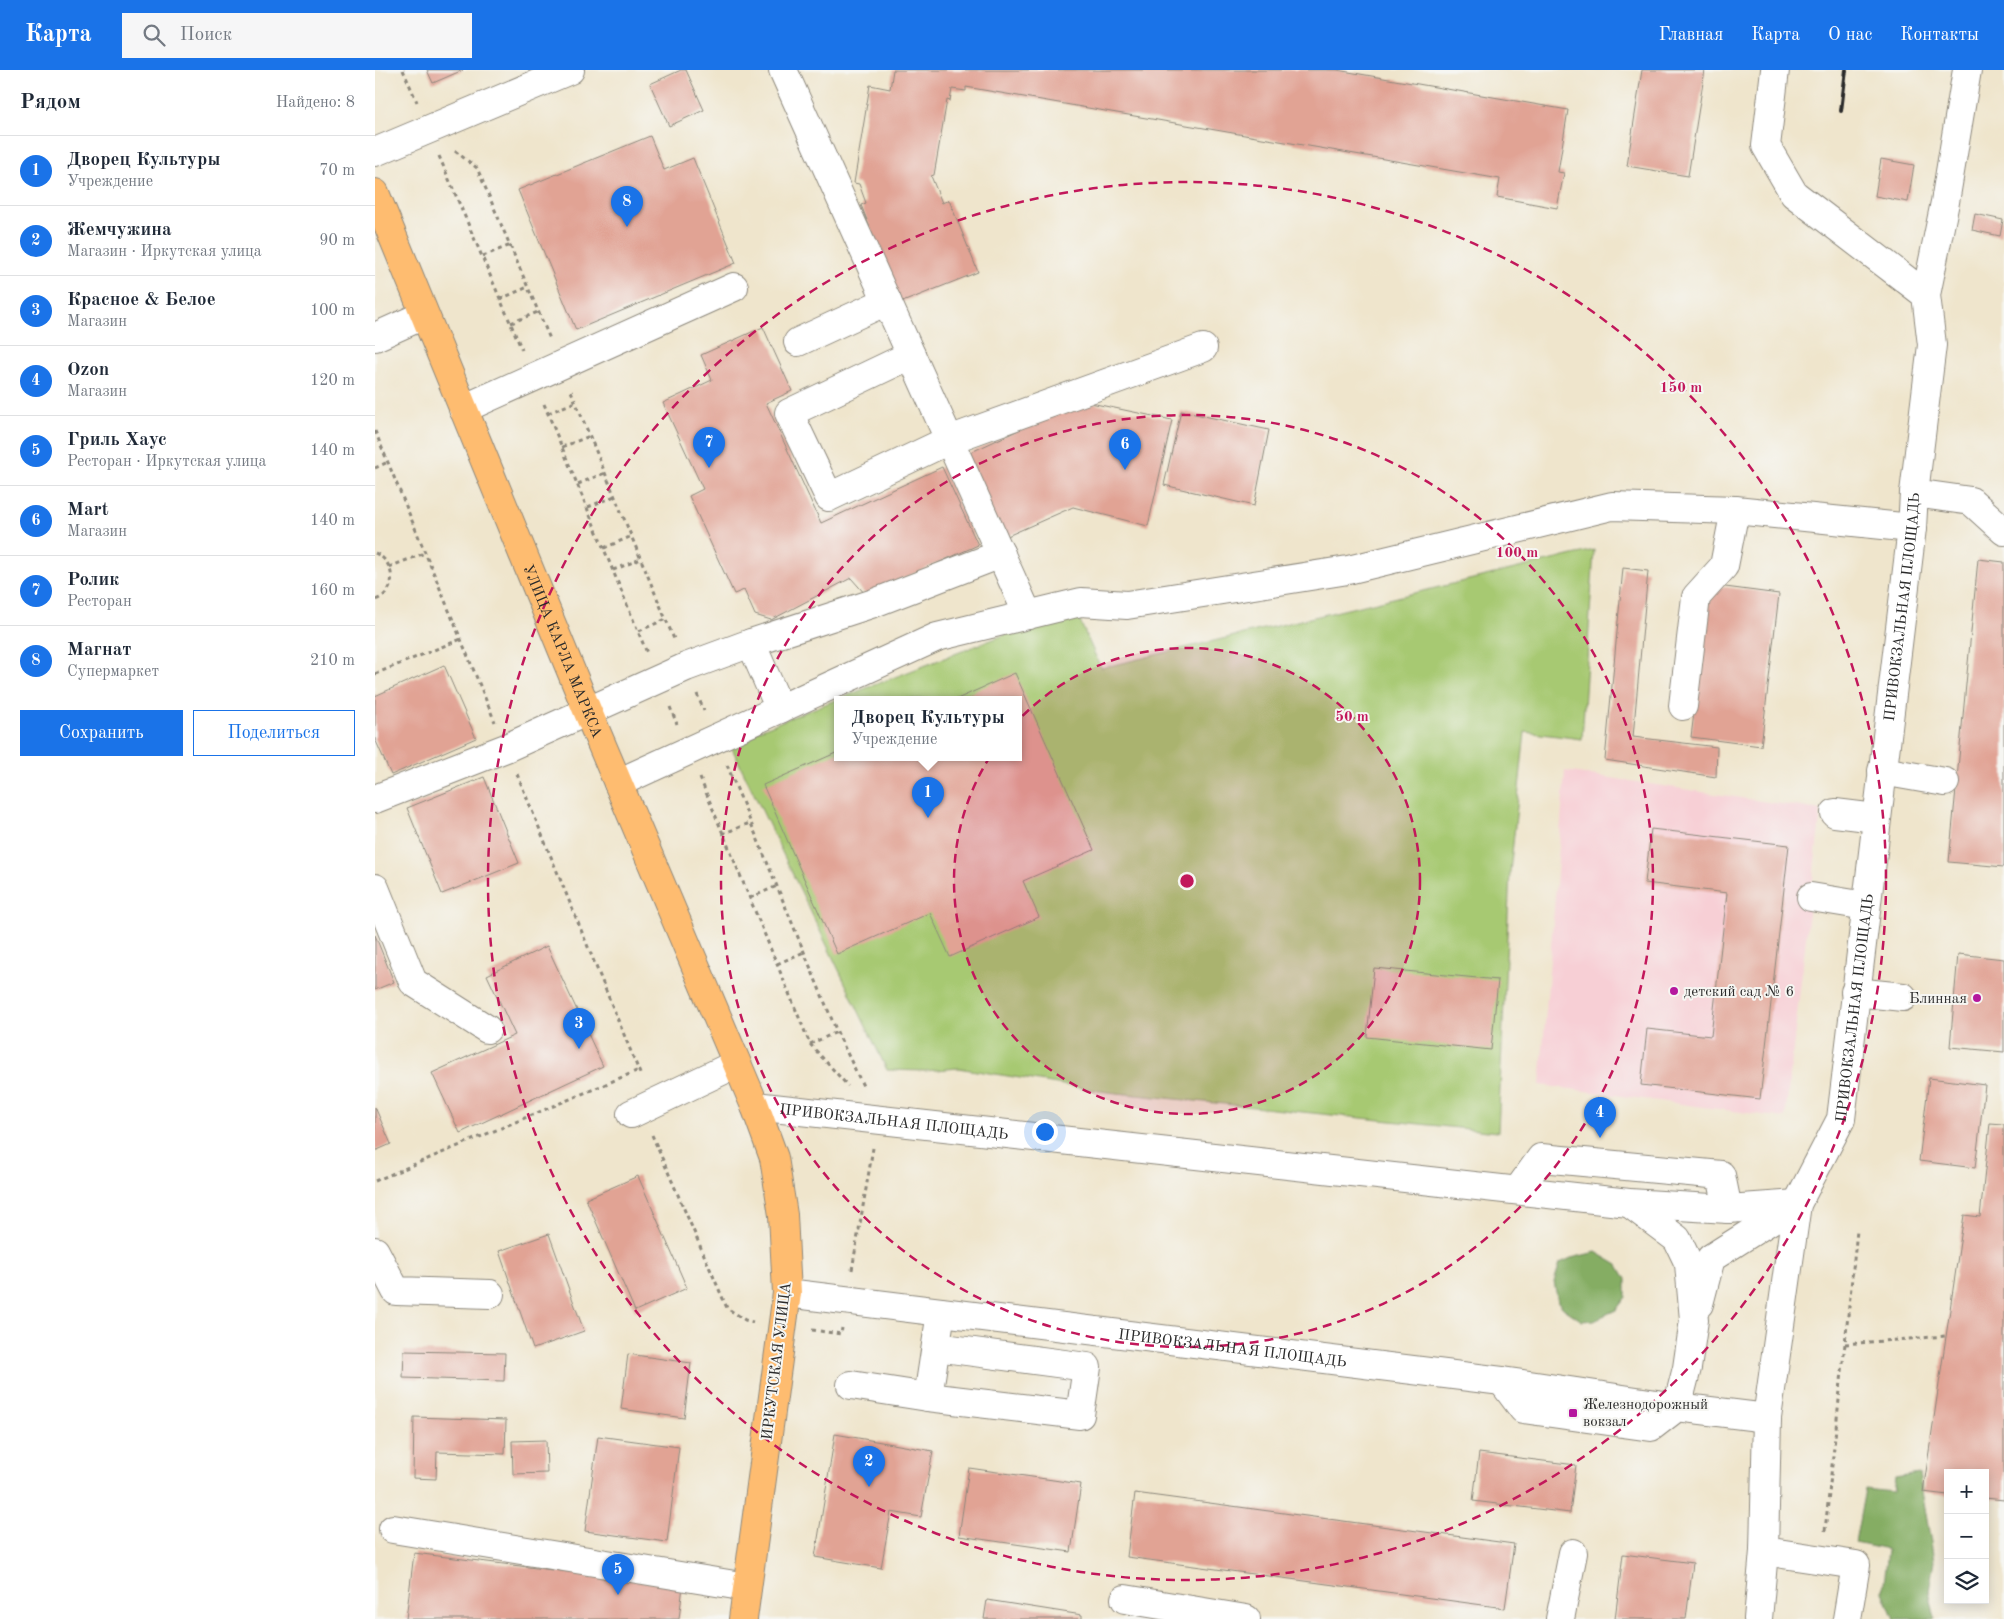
<!DOCTYPE html>
<html lang="ru">
<head>
<meta charset="utf-8">
<style>
	body { margin:0; font-family:"Old Standard TT",serif; background:#f6f6f7; color:#1f2937 }
	.controls { position:absolute; right:15px; bottom:15px; display:grid; overflow:hidden; border-radius:0px; box-shadow:0 2px 12px #0003 }
	.controls button { width:45px; height:45px; display:grid; place-items:center; padding:0; border:0; border-bottom:1px solid #e0e1e3; background:#fff; color:#1f2937; font:25px sans-serif }
	.you { position:absolute; left:669px; top:1061px; width:18px; height:18px; margin:-12px; border:4px solid #fff; border-radius:50%; background:#1a73e8; box-shadow:0 0 0 8px #1a73e833 }
	.badge { display:grid; place-items:center; width:32px; height:32px; border-radius:50%; background:#1a73e8; color:#fff; font-size:16px; font-weight:700 }
	.pin { position:absolute; translate:-50% -41px; filter:drop-shadow(0 1px 2px #0008) }
	.pin::after { content:''; position:absolute; top:26px; width:18px; height:15px; background:inherit; clip-path:polygon(0 0,100% 0,50% 100%) }
	.popup { position:absolute; left:459px; top:626px; width:188px; height:65px; box-sizing:border-box; display:grid; place-content:center; border-radius:0px; background:#fff; filter:drop-shadow(0 1px 4px #0005); font-size:16px; white-space:nowrap; color:#747a83 }
	.popup b { font-size:19px; color:#1f2937 }
	.popup::after { content:''; position:absolute; left:50%; top:100%; margin-left:-10px; border:10px solid transparent; border-top-color:#fff }
	.list { margin:0; padding:0; list-style:none }
	h2 { display:flex; justify-content:space-between; align-items:center; height:65px; margin:0; padding:0 20px; font-size:21px }
	h2 small { font-size:16px; font-weight:400; color:#747a83 }
	.list li { display:grid; grid-template-columns:32px 1fr auto; gap:15px; align-items:center; box-sizing:border-box; height:70px; padding:0 20px; border-top:1px solid #e0e1e3 }
	.list b { display:block; font-size:19px; white-space:nowrap }
	.list p { margin:0; font-size:16px; white-space:nowrap; color:#747a83 }
	.list em { font-size:16px; font-style:normal; color:#747a83 }
	.actions { display:flex; gap:10px; padding:15px 20px }
	.actions a { flex:1; padding:11px 0; border:1px solid #1a73e8; border-radius:0px; text-align:center; font-size:18px; color:#1a73e8 }
	.actions .main { background:#1a73e8; color:#fff }
	.icon { flex:none; width:28px; height:28px; fill:none; stroke:currentColor; stroke-width:2; stroke-linecap:round; stroke-linejoin:round }
	.map { position:relative; flex:none; width:1629px; height:1549px; overflow:hidden }
	header { display:flex; align-items:center; gap:30px; box-sizing:border-box; height:70px; padding:0 25px; background:#1a73e8; color:#fff }
	header strong { font-size:24px }
	nav { display:flex; gap:28px; margin-inline-start:auto; font-size:18px }
	.search { width:350px; height:45px; background:#f6f6f7; display:flex; align-items:center; gap:12px; box-sizing:border-box; padding:0 18px; border-radius:0px; color:#747a83; font-size:19px }
	main { display:flex }
	aside { flex:1; background:#fff }
	.map>svg:first-child { display:block }
	.built { fill:#f7cfd5 }
	.green { fill:#a7c972; stroke:#697a4e }
	.forest { fill:#85ad64; stroke:#586c48 }
	.building { fill:#e1a394 }
	.lines { fill:none; stroke-linecap:round; stroke-linejoin:round }
	.minor-casing { stroke:#8d887c; stroke-width:30 }
	.major-casing { stroke:#8d887c; stroke-width:30 }
	.path { stroke:#8d887c; stroke-width:3; stroke-dasharray:4 4; stroke-linecap:butt }
	.minor { stroke:#fff; stroke-width:28 }
	.major { stroke:#febc70; stroke-width:28 }
	.rail { stroke:#2b2b2b; stroke-width:4 }
	.ring { fill:none; stroke:#c2185b; stroke-width:2.5; stroke-dasharray:9 6 }
	.poi-dot { fill:#b5179e; stroke:#f6f6f2; stroke-width:2 }
	.labels { text-anchor:middle; stroke-width:4; stroke-linejoin:round; paint-order:stroke }
	.street-label { font-size:15px; fill:#2b2b2b; stroke:#f6f6f2 }
	.poi-label { font-size:15px; fill:#2b2b2b; stroke:#f6f6f2; text-anchor:start }
	.centre { fill:#c2185b; stroke:#f6f6f2; stroke-width:2.5 }
	.ring-label { font-size:15px; text-anchor:middle; font-weight:bold; fill:#c2185b; stroke:#f6f6f2; stroke-width:4; stroke-linejoin:round; paint-order:stroke }
</style>
</head>
<body>
<header>
<strong>Карта</strong>
<div class="search"><svg class="icon" aria-label="search" viewBox="0 0 24 24"><circle cx="10" cy="10" r="6"/><path d="M15 15l6 6"/></svg>Поиск</div>
<nav><a>Главная</a><a>Карта</a><a>О нас</a><a>Контакты</a></nav>
</header>
<main>
<aside>
<h2>Рядом<small>Найдено: 8</small></h2>
<ul class="list">
<li><span class="badge">1</span><div><b>Дворец Культуры</b><p>Учреждение</p></div><em>70 m</em></li>
<li><span class="badge">2</span><div><b>Жемчужина</b><p>Магазин · Иркутская улица</p></div><em>90 m</em></li>
<li><span class="badge">3</span><div><b>Красное &amp; Белое</b><p>Магазин</p></div><em>100 m</em></li>
<li><span class="badge">4</span><div><b>Ozon</b><p>Магазин</p></div><em>120 m</em></li>
<li><span class="badge">5</span><div><b>Гриль Хаус</b><p>Ресторан · Иркутская улица</p></div><em>140 m</em></li>
<li><span class="badge">6</span><div><b>Mart</b><p>Магазин</p></div><em>140 m</em></li>
<li><span class="badge">7</span><div><b>Ролик</b><p>Ресторан</p></div><em>160 m</em></li>
<li><span class="badge">8</span><div><b>Магнат</b><p>Супермаркет</p></div><em>210 m</em></li>
</ul>
<div class="actions"><a class="main">Сохранить</a><a>Поделиться</a></div>
</aside>
<div class="map">
<svg width="1629" height="1549" viewBox="0 0 1629 1549">
	<rect width="100%" height="100%" fill="#f6f6f2"/>
	<filter id="ink" filterUnits="userSpaceOnUse"><feTurbulence type="fractalNoise" baseFrequency=".02" numOctaves="2"/><feDisplacementMap in="SourceGraphic" scale="10" xChannelSelector="R" yChannelSelector="G"/><feConvolveMatrix kernelMatrix="1 2 1 2 8 2 1 2 1" color-interpolation-filters="sRGB"/></filter>
	<filter id="wash" filterUnits="userSpaceOnUse"><feTurbulence type="fractalNoise" baseFrequency=".0096" numOctaves="4" result="noise"/><feDisplacementMap in="SourceGraphic" scale="20" xChannelSelector="R" yChannelSelector="G"/><feGaussianBlur stdDeviation="1.12" result="paint"/><feColorMatrix in="noise" values="0 0 0 0 0 0 0 0 0 0 0 0 0 0 0 0 0 1.4 0 .05"/><feComposite in="paint" operator="in"/></filter>
	<g filter="url(#wash)">
		<rect width="100%" height="100%" fill="#efe5cc"/>
		<!-- built -->
		<polygon class="built" points="1190,701 1446,740 1410,1048 1165,1015"/>
		<!-- green -->
		<polygon class="green" points="1219,480 1207,669 1150,662 1135,802 1123,1062 732,1022 583,998 550,1001 512,1000 354,672 463,629 463,687 643,687 643,629 463,629 699,538 726,598"/>
		<!-- forest -->
		<g class="forest">
			<polygon points="1221,1182 1243,1195 1251,1209 1251,1227 1241,1240 1219,1250 1207,1251 1188,1238 1183,1232 1179,1212 1185,1193 1196,1188"/>
			<polygon points="1544,1404 1559,1490 1554,1521 1560,1549 1519,1549 1508,1522 1513,1480 1480,1473 1490,1419 1518,1422 1520,1408"/>
		</g>
		<g id="blocks">
			<!-- building -->
			<g class="building">
				<polygon points="52,0 88,0 58,13"/>
				<polygon points="306,0 311,0 329,40 294,56 275,14"/>
				<polygon points="518,0 962,0 1193,40 1183,102 1189,103 1182,138 1122,127 1125,109 591,17 591,21 577,19 575,31 572,30 559,105 556,106 567,133 574,130 603,202 525,233 486,135 491,133 484,114 479,113 495,15 515,19"/>
				<polygon points="1267,0 1330,0 1313,106 1252,96"/>
				<polygon points="275,66 289,100 318,88 361,193 201,260 143,120"/>
				<polygon points="1506,89 1539,95 1533,132 1500,126"/>
				<polygon points="1600,144 1628,150 1625,166 1597,160"/>
				<polygon points="388,257 417,321 391,333 446,453 567,397 603,475 491,525 476,508 396,550 380,545 369,520 359,524 314,426 328,419 288,333 337,310 326,285"/>
				<polygon points="706,331 797,350 773,456 698,437 628,468 590,385"/>
				<polygon points="806,341 894,360 879,436 789,415"/>
				<polygon points="1603,489 1629,492 1629,797 1574,792"/>
				<polygon points="1248,498 1273,501 1258,667 1342,677 1341,707 1230,690"/>
				<polygon points="1335,515 1404,524 1386,676 1316,667"/>
				<polygon points="69,595 101,668 16,705 0,669 0,626"/>
				<polygon points="640,603 719,780 648,811 664,847 575,887 555,843 462,884 388,715 463,682 463,687 643,687 643,629 582,629"/>
				<polygon points="109,707 144,793 67,824 32,738"/>
				<polygon points="1276,759 1414,775 1385,1029 1266,1015 1272,959 1336,966 1352,823 1270,813"/>
				<polygon points="0,865 19,912 0,920"/>
				<polygon points="172,876 228,996 85,1063 57,1003 140,965 112,905"/>
				<polygon points="1583,884 1629,889 1629,982 1575,977"/>
				<polygon points="999,898 1123,910 1116,980 992,967"/>
				<polygon points="1554,1008 1610,1015 1600,1098 1544,1091"/>
				<polygon points="0,1037 16,1074 0,1081"/>
				<polygon points="1615,1053 1629,1054 1629,1430 1610,1428 1610,1403 1573,1403 1573,1425 1548,1422 1589,1145 1605,1147"/>
				<polygon points="263,1106 312,1218 260,1241 211,1129"/>
				<polygon points="174,1164 209,1261 158,1279 124,1181"/>
				<polygon points="29,1281 130,1283 129,1311 28,1308"/>
				<polygon points="253,1284 316,1293 309,1348 246,1339"/>
				<polygon points="39,1347 131,1350 130,1384 62,1382 61,1409 38,1408"/>
				<polygon points="460,1364 558,1381 546,1447 516,1442 506,1498 440,1487"/>
				<polygon points="223,1366 304,1377 292,1472 210,1461"/>
				<polygon points="171,1370 172,1403 138,1404 137,1371"/>
				<polygon points="1104,1383 1201,1395 1195,1443 1098,1431"/>
				<polygon points="594,1398 706,1414 696,1482 584,1466"/>
				<polygon points="760,1423 1139,1474 1130,1538 752,1487"/>
				<polygon points="39,1483 308,1516 304,1549 31,1549"/>
				<polygon points="1248,1484 1318,1493 1311,1549 1240,1549"/>
				<polygon points="612,1530 707,1545 707,1549 609,1549"/>
			</g>
		</g>
	</g>
	<g filter="url(#ink)">
		<use href="#blocks" fill-opacity="0" stroke="#8d887c" stroke-width="1"/>
		<g class="lines">
			<!-- minor casing -->
			<g class="minor-casing">
				<g id="minor">
					<polyline points="408,0 653,545"/>
					<polyline points="0,82 195,0"/>
					<polyline points="1551,225 1570,132 1592,0"/>
					<polyline points="0,267 49,245"/>
					<polyline points="423,272 512,231"/>
					<polyline points="536,285 414,343 454,427 574,370 828,278"/>
					<polyline points="88,339 359,217"/>
					<polyline points="1539,423 1596,431 1629,461"/>
					<polyline points="1308,636 1321,527 1349,496 1360,440"/>
					<polyline points="405,639 376,573 499,533 626,484"/>
					<polyline points="1507,701 1570,712"/>
					<polyline points="243,713 562,567 706,532 752,535 973,500 1237,436 1360,440 1537,458"/>
					<polyline points="0,729 131,678 311,597 376,573"/>
					<polyline points="1460,743 1501,748"/>
					<polyline points="0,818 38,912 112,959"/>
					<polyline points="1436,827 1491,836"/>
					<polyline points="1480,922 1528,927"/>
					<path id="s1" d="M380,1036l874,97 99,6 69,-5"/>
					<polyline points="256,1044 361,994"/>
					<polyline points="1143,1120 1166,1088 1346,1105 1353,1139"/>
					<polyline points="0,1181 21,1221 115,1224"/>
					<path id="s2" d="M412,1223l715,88 175,26 10,-39 7,-48 -5,-56 -12,-25 -48,-36"/>
					<polyline points="1324,1234 1336,1188 1418,1136"/>
					<polyline points="561,1277 712,1297 705,1345 553,1327 566,1242"/>
					<polyline points="1127,1311 1148,1339 1276,1357 1302,1337 1392,1348"/>
					<polyline points="476,1315 553,1327"/>
					<polyline points="18,1459 372,1517"/>
					<polyline points="1389,1481 1481,1495 1472,1549"/>
					<polyline points="750,1529 871,1549"/>
					<polyline points="1185,1549 1198,1483"/>
					<path id="s3" d="M1383,1549l6,-68 3,-133 30,-214 44,-85 71,-591 2,-35 18,-148 -6,-50 -132,-101 -28,-48 9,-76"/>
				</g>
			</g>
			<!-- major casing -->
			<g class="major-casing">
				<g id="major">
					<path id="s4" d="M0,123l212,517 168,396 19,52 9,57 4,78 -44,326"/>
				</g>
			</g>
			<!-- path -->
			<g class="path">
				<polyline points="28,0 42,32"/>
				<polyline points="80,81 102,98 175,269"/>
				<polyline points="64,86 147,280"/>
				<polyline points="108,186 136,175"/>
				<polyline points="125,229 153,217"/>
				<polyline points="136,253 163,242"/>
				<polyline points="196,321 299,569"/>
				<polyline points="169,334 272,583"/>
				<polyline points="173,343 201,332"/>
				<polyline points="0,361 120,652"/>
				<polyline points="187,377 215,366"/>
				<polyline points="0,398 13,392"/>
				<polyline points="203,414 230,403"/>
				<polyline points="213,437 240,426"/>
				<polyline points="229,478 257,466"/>
				<path d="M0,483c21,9 23,40 0,47"/>
				<polyline points="14,497 50,483"/>
				<polyline points="238,500 266,489"/>
				<polyline points="264,561 291,549"/>
				<polyline points="0,604 86,569"/>
				<polyline points="322,624 329,641"/>
				<polyline points="295,637 302,654"/>
				<polyline points="352,695 462,962 489,1018"/>
				<polyline points="142,704 266,1006"/>
				<polyline points="325,708 435,974 473,1016"/>
				<polyline points="347,764 375,753"/>
				<polyline points="375,828 402,816"/>
				<polyline points="402,894 429,882"/>
				<polyline points="435,974 462,962"/>
				<polyline points="277,1065 352,1238 370,1250 378,1252"/>
				<polyline points="0,1111 264,1000"/>
				<polyline points="477,1200 498,1078"/>
				<polyline points="437,1260 466,1264 467,1258"/>
				<polyline points="1470,1274 1571,1266"/>
				<polyline points="1450,1461 1482,1161"/>
			</g>
			<!-- minor -->
			<use href="#minor" class="minor"/>
			<!-- major -->
			<use href="#major" class="major"/>
			<!-- rail -->
			<polyline class="rail" points="1466,41 1471,0"/>
		</g>
	</g>
	<!-- distance rings -->
	<circle cx="812" cy="811" r="233" fill="#c2185b" fill-opacity=".12"/>
	<g class="ring">
		<circle cx="812" cy="811" r="233"/>
		<circle cx="812" cy="811" r="466"/>
		<circle cx="812" cy="811" r="699"/>
	</g>
	<!-- markers -->
	<g class="poi-dot">
		<circle cx="1299" cy="921" r="5"/>
		<circle cx="1602" cy="928" r="5"/>
		<rect x="1193" y="1338" width="10" height="10" rx="2.5"/>
	</g>
	<g class="labels">
		<!-- street labels -->
		<g class="street-label">
			<text dy="5" stroke="none"><textPath href="#s3" startOffset="1029">ПРИВОКЗАЛЬНАЯ ПЛОЩАДЬ</textPath></text>
			<text dy="5" stroke="none"><textPath href="#s4" startOffset="495">УЛИЦА КАРЛА МАРКСА</textPath></text>
			<text dy="5" stroke="none"><textPath href="#s3" startOffset="625">ПРИВОКЗАЛЬНАЯ ПЛОЩАДЬ</textPath></text>
			<text dy="5" stroke="none"><textPath href="#s1" startOffset="140">ПРИВОКЗАЛЬНАЯ ПЛОЩАДЬ</textPath></text>
			<text dy="5" stroke="none"><textPath href="#s2" startOffset="449">ПРИВОКЗАЛЬНАЯ ПЛОЩАДЬ</textPath></text>
			<text transform="translate(401 1291) rotate(-83)" y="5">ИРКУТСКАЯ УЛИЦА</text>
		</g>
		<!-- poi labels -->
		<g class="poi-label">
			<text x="1309" y="926">детский сад № 6</text>
			<text x="1592" y="933" text-anchor="end">Блинная</text>
			<text x="1208" y="1339">Железнодорожный<tspan x="1208" dy="17">вокзал</tspan></text>
		</g>
	</g>
	<circle cx="812" cy="811" r="8" class="centre"/>
	<g class="ring-label">
		<text x="1306" y="322">150 m</text>
		<text x="1142" y="487">100 m</text>
		<text x="977" y="651">50 m</text>
	</g>
</svg>
<div class="controls">
<button>+</button>
<button>−</button>
<button><svg class="icon" aria-label="layers" viewBox="0 0 24 24"><path d="M12 4l9 5-9 5-9-5zM3 14l9 5 9-5"/></svg></button>
</div>
<div class="you"></div>
<div class="pin badge" style="left:553px;top:748px">1</div>
<div class="popup"><b>Дворец Культуры</b>Учреждение</div>
<div class="pin badge" style="left:494px;top:1417px">2</div>
<div class="pin badge" style="left:204px;top:979px">3</div>
<div class="pin badge" style="left:1225px;top:1068px">4</div>
<div class="pin badge" style="left:243px;top:1525px">5</div>
<div class="pin badge" style="left:750px;top:400px">6</div>
<div class="pin badge" style="left:334px;top:398px">7</div>
<div class="pin badge" style="left:252px;top:157px">8</div>
</div>
</main>
</body>
</html>
